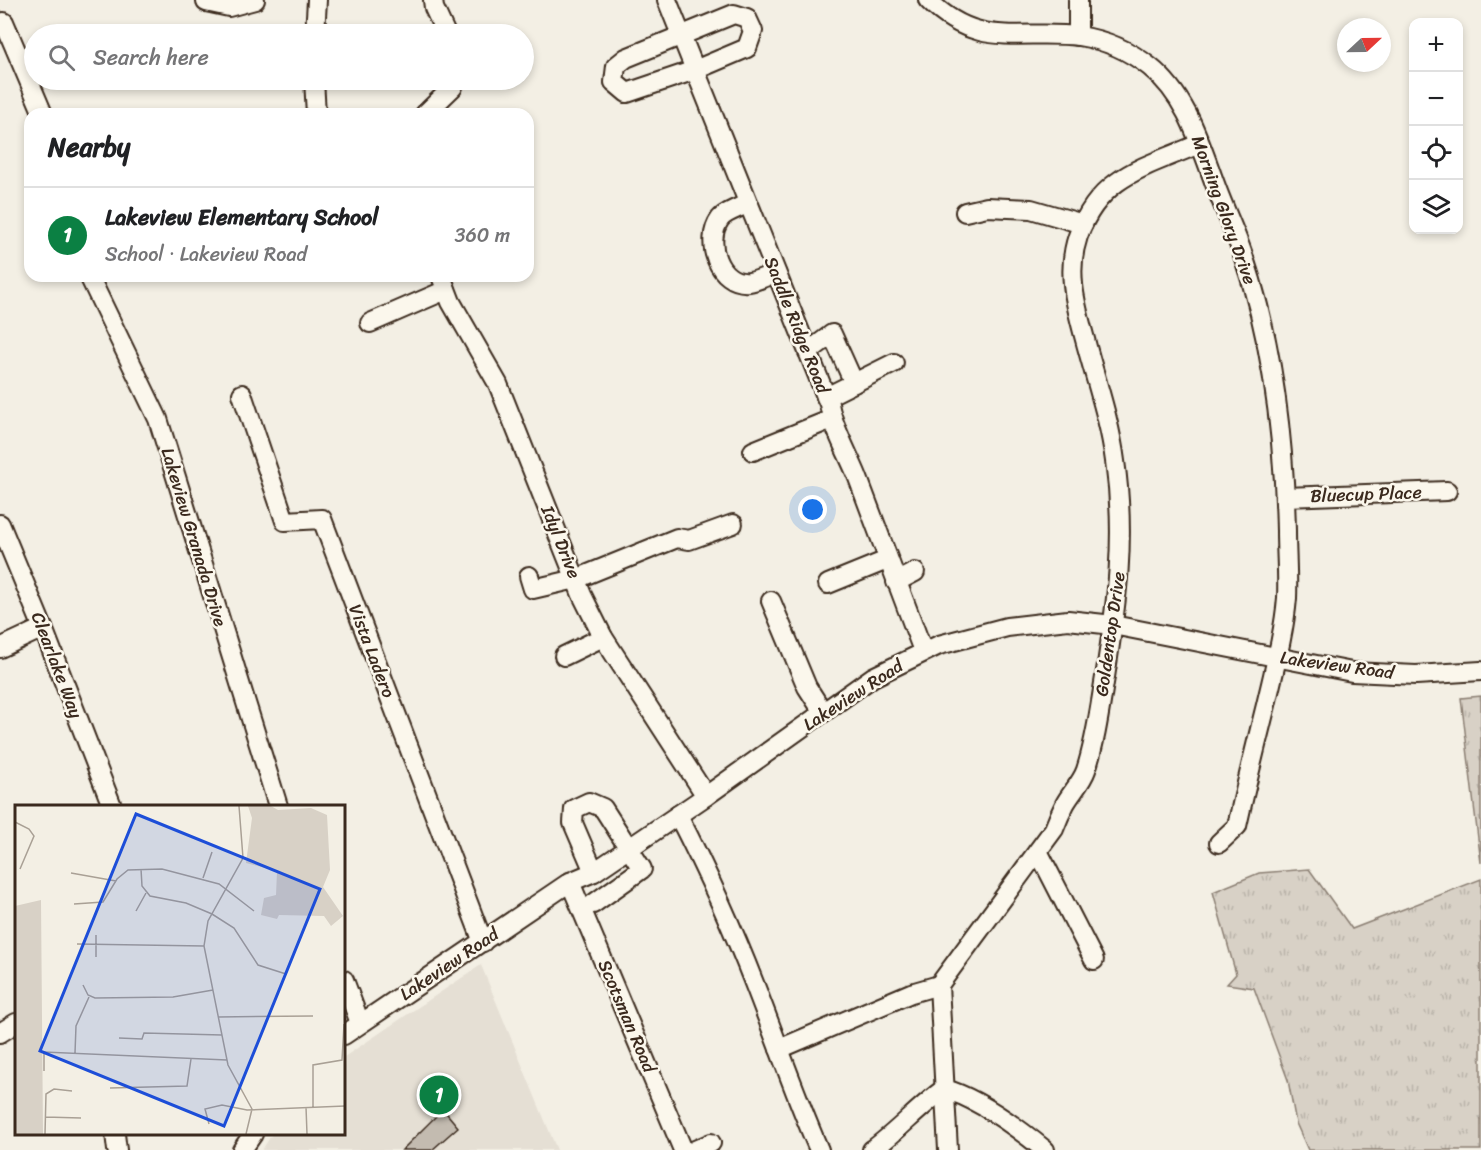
<!DOCTYPE html>
<html lang="en">
<head>
<meta charset="utf-8">
<style>
	body { margin:0; font-family:Sriracha,sans-serif; background:#f2f2f2; color:#202124 }
	.controls { position:absolute; right:18px; top:18px; display:grid; overflow:hidden; border-radius:12px; box-shadow:0 3px 9px #0003 }
	.controls button { width:54px; height:54px; display:grid; place-items:center; padding:0; border:0; border-bottom:2px solid #e0e0e0; background:#fff; color:#202124; font:30px sans-serif }
	.compass { position:absolute; left:1337px; top:18px; width:54px; height:54px; border-radius:50%; background:#fff; box-shadow:0 3px 9px #0003; rotate:68deg }
	.you { position:absolute; left:813px; top:510px; width:21px; height:21px; margin:-15px; border:4px solid #fff; border-radius:50%; background:#1a73e8; box-shadow:0 0 0 9px #1a73e833 }
	.badge { display:grid; place-items:center; width:39px; height:39px; border-radius:50%; background:#0b8043; color:#fff; font-size:20px; font-weight:700 }
	.pin { position:absolute; translate:-50% -50%; border:3px solid #fff; box-shadow:0 2px 6px #0006 }
	.list { margin:0; padding:0; list-style:none }
	h2 { display:flex; justify-content:space-between; align-items:center; height:78px; margin:0; padding:0 24px; font-size:26px }
	h2 small { font-size:20px; font-weight:400; color:#757577 }
	.list li { display:grid; grid-template-columns:39px 1fr auto; gap:18px; align-items:center; box-sizing:border-box; height:96px; padding:0 24px; border-top:2px solid #e0e0e0 }
	.list b { display:block; font-size:22px; white-space:nowrap }
	.list p { margin:0; font-size:20px; white-space:nowrap; color:#757577 }
	.list em { font-size:20px; font-style:normal; color:#757577 }
	.icon { flex:none; width:33px; height:33px; fill:none; stroke:currentColor; stroke-width:2; stroke-linecap:round; stroke-linejoin:round }
	.map { position:relative; flex:none; width:1481px; height:1150px; overflow:hidden }
	.search { position:absolute; background:#fff; box-shadow:0 3px 9px #0003; left:24px; top:24px; width:510px; height:66px; display:flex; align-items:center; gap:15px; box-sizing:border-box; padding:0 21px; border-radius:33px; color:#757577; font-size:22px }
	.panel { position:absolute; background:#fff; box-shadow:0 3px 9px #0003; left:24px; top:108px; width:510px; height:174px; border-radius:18px }
	.map>svg:first-child { display:block }
	.built { fill:#e5dfd4 }
	.grass { fill:url(#grass-tufts); stroke:#8a7e72; stroke-width:1.5 }
	.building { fill:#c3bbb0; stroke:#3b2a1e; stroke-width:1.5 }
	.lines { fill:none; stroke-linecap:round; stroke-linejoin:round }
	.minor-casing { stroke:#3b2a1e; stroke-width:22 }
	.minor { stroke:#fbf7ec; stroke-width:18 }
	.labels { text-anchor:middle; stroke-width:5; stroke-linejoin:round; paint-order:stroke }
	.street-label { font-size:18px; fill:#3b2a1e; stroke:#fbf7ec }
	.inset-road { fill:none; stroke:#a9a095; stroke-width:1.5 }
	.view { fill:#1d4ed8; fill-opacity:0.15; stroke:#1d4ed8; stroke-width:3 }
	.inset-edge { fill:none; stroke:#3b2a1e; stroke-width:3 }
</style>
</head>
<body>
<div class="map">
<svg width="1481" height="1150" viewBox="0 0 1481 1150">
	<defs>
		<pattern id="grass-tufts" width="24" height="20" patternUnits="userSpaceOnUse" patternTransform="scale(1.5)"><rect width="24" height="20" fill="#d8d1c6"/><path d="M3 7l-1-3M5 7V3M7 7l1-3M15 17l-1-3M17 17v-4M19 17l1-3" fill="none" stroke="#bab4aa"/></pattern>
	</defs>
	<rect width="100%" height="100%" fill="#f3efe4"/>
	<filter id="ink" filterUnits="userSpaceOnUse"><feTurbulence type="fractalNoise" baseFrequency=".0167" numOctaves="2"/><feDisplacementMap in="SourceGraphic" scale="12" xChannelSelector="R" yChannelSelector="G"/><feConvolveMatrix kernelMatrix="1 2 1 2 8 2 1 2 1" color-interpolation-filters="sRGB"/></filter>
	<g filter="url(#ink)">
		<!-- built -->
		<polygon class="built" points="481,965 557,1150 262,1150 272,1134 344,1134 344,1057"/>
		<!-- grass -->
		<g class="grass">
			<polygon points="1481,696 1481,863 1461,698"/>
			<polygon points="1309,869 1352,929 1481,879 1481,1150 1308,1150 1296,1123 1288,1080 1254,988 1227,984 1236,974 1213,892 1259,873"/>
		</g>
		<!-- building -->
		<polygon class="building" points="443,1109 458,1127 432,1150 402,1150"/>
		<g class="lines">
			<!-- minor casing -->
			<g class="minor-casing">
				<g id="minor">
					<polyline points="433,0 434,8 446,34"/>
					<path d="M667,0l162,404c5,26 19,49 29,74 22,57 43,116 65,173"/>
					<path d="M928,0c50,50 91,29 151,36 26,4 51,15 71,31 39,31 51,81 68,125 8,21 18,42 25,63 30,88 41,184 43,276 0,22 2,45 1,67 -3,36 -13,72 -21,107 -10,40 -20,81 -29,121l-18,17"/>
					<polyline points="206,2 229,7 255,0"/>
					<polygon points="734,14 747,18 753,31 747,48 695,70 627,93 614,82 616,66 626,58"/>
					<polyline points="0,24 4,22 43,114"/>
					<polyline points="315,34 317,0"/>
					<polyline points="1078,36 1078,0"/>
					<polyline points="314,80 316,114"/>
					<polyline points="425,114 453,87 454,80"/>
					<path d="M748,203c-8,5 -23,9 -28,16 -16,22 -2,66 29,63 8,-1 18,-6 27,-9"/>
					<polyline points="965,212 987,207 1031,209 1083,224"/>
					<polyline points="89,276 158,419 278,806"/>
					<polyline points="441,276 451,302 498,384 582,595 603,637 706,796"/>
					<polyline points="370,323 446,290"/>
					<polyline points="808,352 832,334 854,383"/>
					<polyline points="242,394 285,521 322,519 483,942"/>
					<polyline points="826,397 894,363"/>
					<polyline points="753,451 832,419"/>
					<polyline points="1285,497 1447,491"/>
					<polyline points="0,524 43,628 112,806"/>
					<polyline points="529,576 533,589 576,579 677,538 689,540 733,524"/>
					<polyline points="896,582 915,572"/>
					<polyline points="828,584 887,560"/>
					<polyline points="771,601 807,687 823,712"/>
					<polyline points="0,648 43,628"/>
					<polyline points="564,656 603,637"/>
					<path d="M678,815c28,55 54,111 76,168 22,56 41,112 65,167"/>
					<polyline points="1038,851 1094,960"/>
					<polyline points="570,882 683,1150"/>
					<polyline points="593,904 642,869 603,808 589,802 574,809 573,823 594,872"/>
					<polyline points="344,980 360,1023"/>
					<polyline points="0,1033 16,1023"/>
					<polyline points="344,1035 570,882 594,872 706,796 873,677 939,645 1007,627 1068,620 1113,625 1352,672 1416,675 1481,671"/>
					<polyline points="779,1049 911,993 939,985"/>
					<polyline points="115,1134 117,1150"/>
					<polyline points="242,1150 253,1134"/>
					<polyline points="695,1150 711,1143"/>
					<path d="M872,1150c26,-19 46,-42 72,-61 32,8 75,40 101,61"/>
					<path d="M948,1150l-9,-165 115,-156c3,-8 7,-17 11,-25 6,-11 17,-22 21,-34 10,-30 14,-63 19,-93 12,-76 21,-139 10,-216 -5,-39 -18,-77 -28,-114 -10,-38 -22,-73 -9,-111 22,-61 68,-69 121,-92"/>
				</g>
			</g>
			<!-- minor -->
			<use href="#minor" class="minor"/>
		</g>
	</g>
	<g class="labels">
		<!-- street labels -->
		<g class="street-label">
			<text transform="translate(1224 210) rotate(70)" y="6">Morning Glory Drive</text>
			<text transform="translate(797 325) rotate(68)" y="6">Saddle Ridge Road</text>
			<text transform="translate(1366 494) rotate(-2)" y="6">Bluecup Place</text>
			<text transform="translate(194 537) rotate(73)" y="6">Lakeview Granada Drive</text>
			<text transform="translate(561 542) rotate(68)" y="6">Idyl Drive</text>
			<text transform="translate(1110 634) rotate(-82)" y="6">Goldentop Drive</text>
			<text transform="translate(372 651) rotate(69)" y="6">Vista Ladero</text>
			<text transform="translate(57 665) rotate(69)" y="6">Clearlake Way</text>
			<text transform="translate(1337 665) rotate(8)" y="6">Lakeview Road</text>
			<text transform="translate(853 695) rotate(-33)" y="6">Lakeview Road</text>
			<text transform="translate(449 964) rotate(-34)" y="6">Lakeview Road</text>
			<text transform="translate(627 1016) rotate(67)" y="6">Scotsman Road</text>
		</g>
	</g>
	<!-- overview -->
	<g transform="translate(15 805)">
		<rect width="330" height="330" fill="#f3efe4"/>
		<path d="M233,1h23l7,4 33,-2 16,7 3,55 -7,17 20,29 -12,10 -7,-10 -45,-1 -2,4 -16,-4 3,-17 12,-3 1,-24 -31,-8 6,-45zM26,95l2,234h-28v-228z" fill="#d8d1c6"/>
		<path class="inset-road" d="M224,1l4,52 -35,63 -4,25 24,119 24,44 -6,25M0,17l14,7 5,7 -14,33M126,64l1,17 8,10 36,7 26,11 22,14 24,37 28,9M56,68l45,8M188,73l9,-26M59,99l29,-2 14,-23 11,-9 34,-1 57,15 35,27M121,106l10,-18M62,139l127,2M81,152v-22M68,180l5,10 7,3 78,-1 40,-7M203,212l95,-1M104,233l23,1 2,-6 78,2M60,248l1,-27 13,-29M29,266v-19l183,8M95,283l77,-2 4,-27M291,302l1,27M298,302v-42l29,-5 2,-36M30,312l36,1M194,319l-4,-15 17,-4 25,5 98,-4M30,329l1,-40 8,-5 18,2"/>
		<path class="view" d="M121,9l184,75 -96,237 -184,-75z"/>
		<rect width="330" height="330" class="inset-edge"/>
	</g>
</svg>
<div class="controls">
<button>+</button>
<button>−</button>
<button><svg class="icon" aria-label="locate" viewBox="0 0 24 24"><circle cx="12" cy="12" r="6"/><path d="M12 2v4M12 18v4M2 12h4M18 12h4"/></svg></button>
<button><svg class="icon" aria-label="layers" viewBox="0 0 24 24"><path d="M12 4l9 5-9 5-9-5zM3 14l9 5 9-5"/></svg></button>
</div>
<svg class="compass" viewBox="-18 -18 36 36"><path d="M0-13l5 13h-10z" fill="#e53935"/><path d="M0 13l5-13h-10z" fill="#757577"/></svg>
<div class="you"></div>
<div class="pin badge" style="left:439px;top:1095px">1</div>
<div class="search"><svg class="icon" aria-label="search" viewBox="0 0 24 24"><circle cx="10" cy="10" r="6"/><path d="M15 15l6 6"/></svg>Search here</div>
<section class="panel">
<h2>Nearby<small></small></h2>
<ul class="list">
<li><span class="badge">1</span><div><b>Lakeview Elementary School</b><p>School · Lakeview Road</p></div><em>360 m</em></li>
</ul>
</section>
</div>
</body>
</html>
